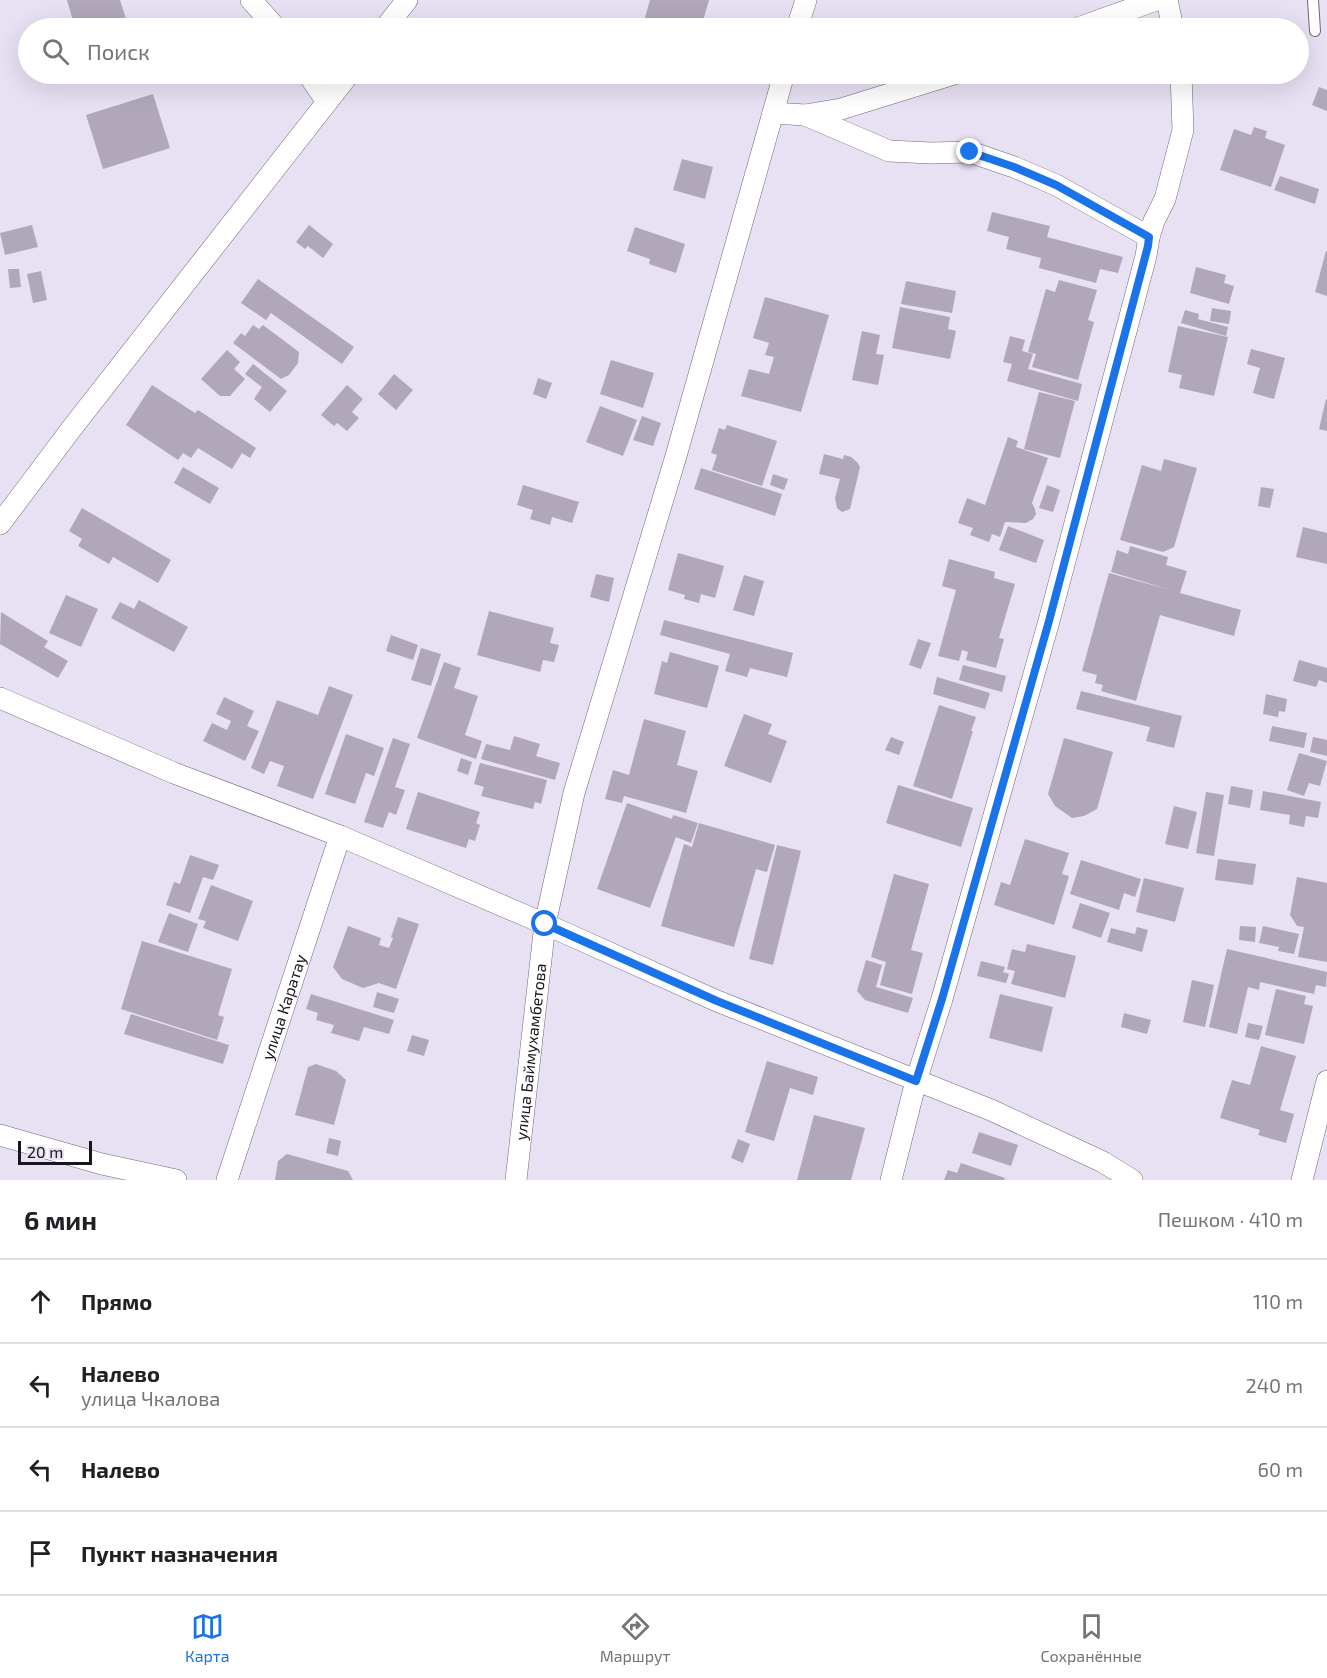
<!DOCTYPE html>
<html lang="ru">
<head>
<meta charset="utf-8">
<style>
	body { margin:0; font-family:"Exo 2",sans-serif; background:#f2f2f2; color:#202124 }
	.scale { position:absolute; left:18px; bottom:15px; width:74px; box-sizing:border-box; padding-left:6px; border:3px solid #18151c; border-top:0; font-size:16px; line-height:21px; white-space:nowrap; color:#18151c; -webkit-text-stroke:4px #e8e0f3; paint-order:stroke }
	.stop { position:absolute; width:18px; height:18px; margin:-14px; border:4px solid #1a73e8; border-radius:50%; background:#fff }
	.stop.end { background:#1a73e8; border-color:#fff; box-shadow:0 2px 6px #0008 }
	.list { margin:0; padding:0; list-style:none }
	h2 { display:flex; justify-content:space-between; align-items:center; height:78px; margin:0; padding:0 24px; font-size:26px }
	h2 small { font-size:20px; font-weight:400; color:#757577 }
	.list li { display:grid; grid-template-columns:39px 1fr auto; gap:18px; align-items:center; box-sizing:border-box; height:84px; padding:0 24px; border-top:2px solid #e0e0e0 }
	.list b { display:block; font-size:22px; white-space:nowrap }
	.list p { margin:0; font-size:20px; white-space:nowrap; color:#757577 }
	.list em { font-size:20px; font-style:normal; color:#757577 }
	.icon { flex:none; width:33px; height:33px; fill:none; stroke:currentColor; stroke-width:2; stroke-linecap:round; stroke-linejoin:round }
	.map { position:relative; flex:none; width:1327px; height:1180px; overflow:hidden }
	.search { position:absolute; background:#fff; box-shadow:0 6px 24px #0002; left:18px; right:18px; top:18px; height:66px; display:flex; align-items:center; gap:15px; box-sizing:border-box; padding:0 21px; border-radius:33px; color:#757577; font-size:22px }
	.sheet { height:414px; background:#fff }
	nav { display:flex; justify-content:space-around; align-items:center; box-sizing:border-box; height:84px; border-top:2px solid #e0e0e0; background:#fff; font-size:16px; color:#757577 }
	nav a { display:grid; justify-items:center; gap:3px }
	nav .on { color:#1a73e8 }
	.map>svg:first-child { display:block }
	.building { fill:#b0a8ba }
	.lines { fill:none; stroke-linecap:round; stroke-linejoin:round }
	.service-casing { stroke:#6f6878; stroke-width:12 }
	.minor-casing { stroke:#6f6878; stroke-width:22 }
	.service { stroke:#fff; stroke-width:10 }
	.minor { stroke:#fff; stroke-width:21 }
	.route { stroke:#1a73e8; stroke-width:8 }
	.labels { text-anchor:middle; stroke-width:5; stroke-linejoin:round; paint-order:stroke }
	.street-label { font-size:16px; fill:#18151c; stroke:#e8e0f3 }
</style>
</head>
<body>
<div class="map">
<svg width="1327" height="1180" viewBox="0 0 1327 1180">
	<rect width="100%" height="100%" fill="#e8e0f3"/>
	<!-- building -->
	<g class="building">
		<polygon points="67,0 120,0 127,22 106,28 75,28"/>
		<polygon points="650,0 709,0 701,28 671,28 644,21"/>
		<polygon points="1319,87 1327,90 1327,111 1312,105"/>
		<polygon points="153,94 170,148 103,169 86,115"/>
		<polygon points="1254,127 1267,131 1265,138 1285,145 1271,187 1220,170 1234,129 1251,135"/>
		<polygon points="682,159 713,167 705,199 673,190"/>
		<polygon points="1280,176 1319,189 1315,204 1274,190"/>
		<polygon points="992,212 1050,226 1047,237 1123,257 1118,273 1100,269 1096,283 1039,268 1041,258 1006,249 1009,237 987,231"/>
		<polygon points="32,225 38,247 5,255 0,233"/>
		<polygon points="309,225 333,244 323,258 308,246 305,249 296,242"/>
		<polygon points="635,227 685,244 676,273 649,264 650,259 627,251"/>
		<polygon points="1326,251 1327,251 1327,296 1315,292"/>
		<polygon points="1196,267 1226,275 1224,283 1234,286 1229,304 1190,293"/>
		<polygon points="8,269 19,269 21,287 10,288"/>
		<polygon points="41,271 47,300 33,303 27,274"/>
		<polygon points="258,279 354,347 342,364 271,313 266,320 241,303"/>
		<polygon points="1059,280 1097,290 1088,320 1094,322 1078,380 1032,367 1036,354 1028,352 1046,289 1055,292"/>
		<polygon points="906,281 956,291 952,313 901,304"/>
		<polygon points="765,297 829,315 801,412 741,396 749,369 769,374 774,357 765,355 769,343 753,338"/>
		<polygon points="900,307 950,317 948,329 956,331 950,359 892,348"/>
		<polygon points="1212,308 1231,311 1229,324 1210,321"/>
		<polygon points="1185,310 1199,314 1198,319 1228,327 1226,336 1181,323"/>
		<polygon points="253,325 259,329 263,325 299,352 298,363 289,375 281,379 233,343 241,333 245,336"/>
		<polygon points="1178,326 1228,337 1214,396 1179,388 1182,375 1168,372"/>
		<polygon points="862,331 880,335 876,354 884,355 878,385 852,380"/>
		<polygon points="1010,336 1025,340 1022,351 1033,354 1028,369 1082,384 1078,401 1007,381 1012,364 1003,362"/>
		<polygon points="1251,349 1285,358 1274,399 1253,393 1260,368 1247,364"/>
		<polygon points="227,350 240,362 234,369 245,379 230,396 220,396 201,379"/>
		<polygon points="611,360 654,373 643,408 600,394"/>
		<polygon points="253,364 287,391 270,412 254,399 262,387 245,374"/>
		<polygon points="394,374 413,390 396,410 378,394"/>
		<polygon points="538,378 552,383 546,399 533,394"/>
		<polygon points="152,385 195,413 198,410 256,448 250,458 242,453 232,469 198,448 191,458 183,453 178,460 126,425"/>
		<polygon points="347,385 363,399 352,412 359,418 347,431 337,423 334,426 321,415"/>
		<polygon points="1039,392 1075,401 1060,458 1024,449"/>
		<polygon points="1326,399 1327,400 1327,431 1319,429"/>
		<polygon points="600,406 637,420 623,456 586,442"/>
		<polygon points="642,416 661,423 653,446 633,440"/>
		<polygon points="727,425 777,441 762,486 712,470 717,455 711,453 719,428 725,430"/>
		<polygon points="1008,437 1018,441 1016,447 1048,458 1032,503 1035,509 1036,514 1033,519 1026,523 1005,522 1000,537 992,534 989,542 970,535 973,528 958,523 967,498 985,505"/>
		<polygon points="824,454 843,459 844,455 851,457 857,462 860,467 850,509 842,512 837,508 835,498 840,479 819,474"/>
		<polygon points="1164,459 1197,468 1174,547 1163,552 1120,540 1142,465 1161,471"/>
		<polygon points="183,467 219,488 210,504 174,483"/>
		<polygon points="701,468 782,494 775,516 694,489"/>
		<polygon points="773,474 788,479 784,490 770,485"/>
		<polygon points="523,485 579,502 572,523 552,517 550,525 530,519 533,510 517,505"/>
		<polygon points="1047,485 1060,490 1053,512 1039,508"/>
		<polygon points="1261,487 1274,489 1270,508 1258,506"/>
		<polygon points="82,508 171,560 158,583 113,557 109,564 78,546 82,539 69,531"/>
		<polygon points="1008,526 1044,540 1036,563 999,550"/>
		<polygon points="1303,527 1327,533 1327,564 1296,557"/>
		<polygon points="1130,546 1168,557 1166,565 1187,571 1180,593 1241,610 1234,636 1160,615 1136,701 1101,691 1103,685 1095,683 1097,675 1082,671 1109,573 1174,591 1111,572 1117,550 1128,554"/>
		<polygon points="678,553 724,566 715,598 701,594 699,603 684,599 685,595 668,590"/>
		<polygon points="949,559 995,572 994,578 1015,584 999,638 1004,639 996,668 966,660 968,652 962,650 959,661 938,656 956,590 942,586"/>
		<polygon points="596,574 614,578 609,602 590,597"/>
		<polygon points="744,575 764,581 754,616 733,610"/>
		<polygon points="66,595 98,609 81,647 49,633"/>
		<polygon points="139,600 188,627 174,652 111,618 120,602 134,609"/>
		<polygon points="489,611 554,628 550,643 559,645 554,662 543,660 540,672 477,655"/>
		<polygon points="1,612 48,641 44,647 68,661 58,678 0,644"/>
		<polygon points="664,620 793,653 787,677 750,668 747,677 725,671 730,654 660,635"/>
		<polygon points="391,635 418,645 413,660 386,651"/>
		<polygon points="918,639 931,643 921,669 909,665"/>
		<polygon points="421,648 441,654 431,686 411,680"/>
		<polygon points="670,652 719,666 707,708 654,694 662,661 667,663"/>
		<polygon points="1299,660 1327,668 1327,683 1319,680 1316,687 1293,681"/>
		<polygon points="444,662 461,668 454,688 478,696 465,735 482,741 476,759 417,738"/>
		<polygon points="963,665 1006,676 1002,692 959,680"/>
		<polygon points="937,677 990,693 985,709 933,694"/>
		<polygon points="329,686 353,695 313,799 277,786 284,766 270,761 264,774 251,768 277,700 318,715"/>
		<polygon points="1081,691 1182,716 1174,748 1146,741 1150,727 1076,709"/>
		<polygon points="1266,694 1287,699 1285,712 1279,711 1278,717 1263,714"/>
		<polygon points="224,697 254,711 247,726 259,731 245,761 203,741 212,723 227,730 231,721 216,714"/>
		<polygon points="939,705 976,717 971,731 973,731 952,799 913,786"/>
		<polygon points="744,714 772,724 768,734 787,741 771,783 724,766"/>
		<polygon points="644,719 686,731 677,765 698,771 686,813 624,796 622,803 605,799 613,770 629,775"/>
		<polygon points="1272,726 1307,733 1304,748 1269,741"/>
		<polygon points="346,734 384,748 374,776 366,773 355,804 325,794"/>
		<polygon points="514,736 540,744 536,756 560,763 555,780 481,759 486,744 510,750"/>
		<polygon points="891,737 904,742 899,755 885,750"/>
		<polygon points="1313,737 1327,740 1327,756 1310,752"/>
		<polygon points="393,738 410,744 395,787 405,790 396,815 389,812 383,828 364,822"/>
		<polygon points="1064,738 1113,752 1097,809 1084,816 1072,818 1055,806 1048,794"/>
		<polygon points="1299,753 1327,761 1320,786 1309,783 1304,796 1287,790"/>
		<polygon points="461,758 472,762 468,775 457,771"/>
		<polygon points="480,763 547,780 541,804 535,802 533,809 481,796 484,787 474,784"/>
		<polygon points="898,785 973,808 961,847 886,823"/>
		<polygon points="1231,786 1253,790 1250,808 1228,804"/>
		<polygon points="1263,791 1321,802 1318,818 1306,816 1304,827 1289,824 1290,815 1260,810"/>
		<polygon points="418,792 480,812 476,823 480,825 475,841 469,839 466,848 406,829"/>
		<polygon points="1206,792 1224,795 1214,856 1196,853"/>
		<polygon points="627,803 672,819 673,815 698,823 691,843 676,837 650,908 597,889"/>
		<polygon points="1174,806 1197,812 1188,849 1165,844"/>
		<polygon points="699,823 775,845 767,872 756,869 734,947 661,926 684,844 692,847"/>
		<polygon points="1025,839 1069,853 1062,874 1069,876 1054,925 994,905 1001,882 1010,885"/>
		<polygon points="777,845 801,851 773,965 749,959"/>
		<polygon points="190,855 219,865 213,880 203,877 190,913 166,905 174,882 180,884"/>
		<polygon points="1218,859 1256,864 1253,885 1215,880"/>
		<polygon points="1081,860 1141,879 1135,897 1124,893 1119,910 1070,894"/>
		<polygon points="894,874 929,884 911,950 923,953 912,994 880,985 886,962 871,957"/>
		<polygon points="1297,877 1327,883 1327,962 1298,957 1304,927 1297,926 1290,915"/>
		<polygon points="1144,878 1184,888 1175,922 1136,912"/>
		<polygon points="211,885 253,901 238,941 203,928 206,921 198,919"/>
		<polygon points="1080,903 1110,913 1101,938 1072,928"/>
		<polygon points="169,913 198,924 188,952 158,942"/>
		<polygon points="398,917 419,924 396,989 379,983 363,988 342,979 333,967 348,926 381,938 379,945 389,948 393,938 391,937"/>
		<polygon points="1240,926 1256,927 1255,942 1239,940"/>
		<polygon points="1263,926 1299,934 1294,954 1278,951 1279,947 1259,943"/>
		<polygon points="1137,927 1148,930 1142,952 1107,942 1111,928 1135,934"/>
		<polygon points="142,941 232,969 218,1015 224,1017 217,1040 121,1009"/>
		<polygon points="1027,944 1076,956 1065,998 1011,984 1015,971 1007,969 1012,949 1025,952"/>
		<polygon points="1227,949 1327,972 1326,987 1316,985 1314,994 1260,982 1259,990 1248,987 1237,1034 1209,1027"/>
		<polygon points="866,960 882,965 876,987 913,998 908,1013 865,1000 857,991"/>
		<polygon points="981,961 1005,967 1003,972 1009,974 1006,983 977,976"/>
		<polygon points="1192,980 1214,985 1205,1027 1183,1022"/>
		<polygon points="1276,989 1306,996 1304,1004 1313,1006 1304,1044 1265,1035"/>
		<polygon points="377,992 399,999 394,1013 373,1007"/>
		<polygon points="311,994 394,1020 389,1034 364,1027 359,1041 331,1033 334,1025 316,1020 318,1013 306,1009"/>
		<polygon points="1000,994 1053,1007 1042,1052 989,1038"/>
		<polygon points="1124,1013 1151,1020 1147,1034 1121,1027"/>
		<polygon points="131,1014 229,1045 223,1064 124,1034"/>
		<polygon points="1248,1023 1263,1026 1259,1040 1245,1037"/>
		<polygon points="412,1035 429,1040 424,1056 407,1051"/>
		<polygon points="1261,1046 1296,1056 1280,1110 1294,1114 1286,1143 1258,1135 1260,1130 1220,1118 1232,1080 1250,1085"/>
		<polygon points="767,1061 818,1077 813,1095 790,1088 774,1141 745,1132"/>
		<polygon points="316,1064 336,1071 346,1080 334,1125 295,1115 308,1067"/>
		<polygon points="814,1115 865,1128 851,1180 797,1180"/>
		<polygon points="979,1132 1018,1145 1011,1166 972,1153"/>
		<polygon points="329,1138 341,1141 338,1156 326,1153"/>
		<polygon points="738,1139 750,1144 743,1163 731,1158"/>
		<polygon points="287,1154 348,1171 353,1180 275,1180 278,1161"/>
		<polygon points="961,1163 1005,1178 1004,1180 944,1180 948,1170 957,1173"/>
	</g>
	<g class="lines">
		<!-- service casing -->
		<g class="service-casing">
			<polyline id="service" points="1313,0 1315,31"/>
		</g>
		<!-- minor casing -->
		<g class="minor-casing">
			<g id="minor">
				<polyline points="251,0 276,28"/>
				<polyline points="1167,0 1173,28"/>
				<polyline points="385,28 407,0"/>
				<polyline points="797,28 806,0"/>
				<polyline points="1078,28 1156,0"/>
				<polyline points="308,74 327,102"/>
				<polyline points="773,113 805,115 841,109 954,74"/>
				<polyline points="805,115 889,151 931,153 970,152 1014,167 1056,185 1149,237 1146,256 1049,621 942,999 916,1081 891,1180"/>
				<polyline points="1149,237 1154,221 1165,199 1183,130 1181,74"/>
				<polyline points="0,524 72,428 349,74"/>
				<polyline points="0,698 174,773 340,836 545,924 717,1001 991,1110 1103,1162 1132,1180"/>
				<polyline points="0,1135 102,1164 176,1180"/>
				<path id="s1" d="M227,1180l113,-344"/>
				<path id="s2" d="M516,1180l29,-256 29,-131 102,-337 108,-382"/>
				<polyline points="1302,1180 1327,1081"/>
			</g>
		</g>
		<!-- service -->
		<use href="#service" class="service"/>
		<!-- minor -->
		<use href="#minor" class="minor"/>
	</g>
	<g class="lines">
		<!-- route -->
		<polyline class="route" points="545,924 717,1001 916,1081 942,999 1049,621 1148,246 1149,237 1056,185 1014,167 970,152"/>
	</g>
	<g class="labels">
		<!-- street labels -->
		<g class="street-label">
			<text dy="6" stroke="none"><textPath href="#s1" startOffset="182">улица Каратау</textPath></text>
			<text dy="6" stroke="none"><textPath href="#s2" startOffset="129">улица Баймухамбетова</textPath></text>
		</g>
	</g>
</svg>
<div class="scale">20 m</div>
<div class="stop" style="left:545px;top:924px"></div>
<div class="stop end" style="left:970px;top:152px"></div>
<div class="search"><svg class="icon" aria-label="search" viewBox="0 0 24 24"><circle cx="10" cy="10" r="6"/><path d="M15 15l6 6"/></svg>Поиск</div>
</div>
<section class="sheet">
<h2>6 мин<small>Пешком · 410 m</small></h2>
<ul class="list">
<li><svg class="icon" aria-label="ahead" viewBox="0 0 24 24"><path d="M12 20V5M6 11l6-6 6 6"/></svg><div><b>Прямо</b></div><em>110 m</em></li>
<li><svg class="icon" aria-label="left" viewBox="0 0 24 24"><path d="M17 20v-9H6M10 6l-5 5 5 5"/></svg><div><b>Налево</b><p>улица Чкалова</p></div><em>240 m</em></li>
<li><svg class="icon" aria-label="left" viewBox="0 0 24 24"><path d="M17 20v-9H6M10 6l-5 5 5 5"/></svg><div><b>Налево</b></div><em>60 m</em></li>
<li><svg class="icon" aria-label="arrive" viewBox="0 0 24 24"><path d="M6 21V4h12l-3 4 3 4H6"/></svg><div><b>Пункт назначения</b></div></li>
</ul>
</section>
<nav>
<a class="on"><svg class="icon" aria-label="map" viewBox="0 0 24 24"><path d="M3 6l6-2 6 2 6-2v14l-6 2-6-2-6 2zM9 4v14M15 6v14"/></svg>Карта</a>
<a><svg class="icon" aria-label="directions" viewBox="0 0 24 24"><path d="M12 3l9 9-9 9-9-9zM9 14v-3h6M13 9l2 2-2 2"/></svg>Маршрут</a>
<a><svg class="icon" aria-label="saved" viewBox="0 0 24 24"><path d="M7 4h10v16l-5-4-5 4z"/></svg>Сохранённые</a>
</nav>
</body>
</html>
